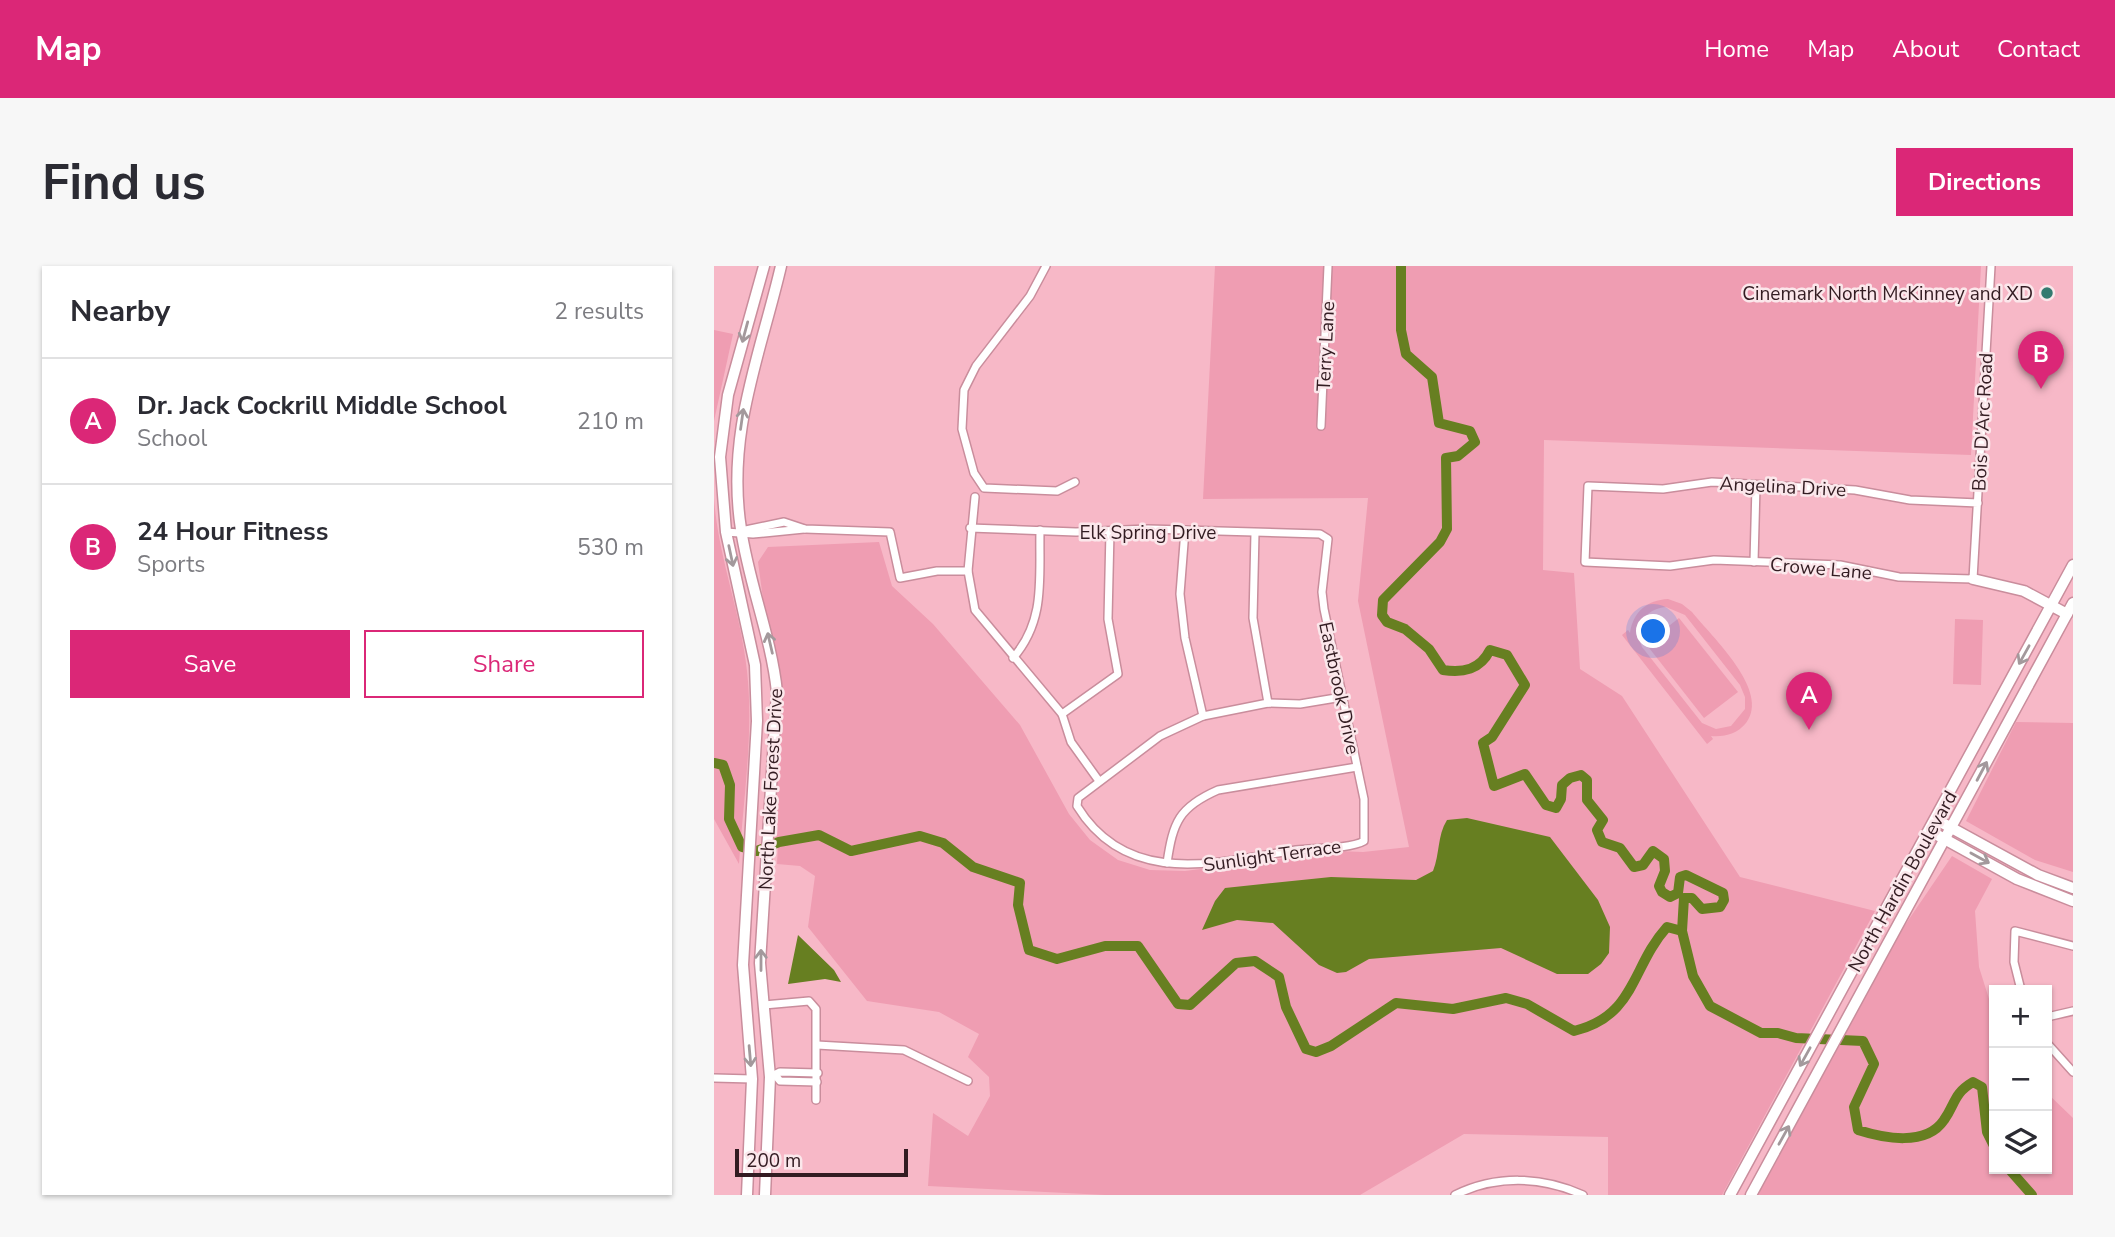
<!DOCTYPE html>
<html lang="en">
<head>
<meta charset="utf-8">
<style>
	body { margin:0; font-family:"Nunito Sans",sans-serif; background:#f7f7f7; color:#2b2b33 }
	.controls { position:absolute; right:21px; bottom:21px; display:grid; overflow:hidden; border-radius:0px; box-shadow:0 2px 5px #0004 }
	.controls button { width:63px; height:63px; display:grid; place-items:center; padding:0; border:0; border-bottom:2px solid #e1e1e2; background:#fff; color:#2b2b33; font:35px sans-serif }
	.scale { position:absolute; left:21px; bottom:18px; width:173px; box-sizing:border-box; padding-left:7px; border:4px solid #331c22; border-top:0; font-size:19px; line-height:24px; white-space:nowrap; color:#331c22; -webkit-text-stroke:5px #fbe7eb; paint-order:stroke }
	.you { position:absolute; left:940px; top:366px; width:24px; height:24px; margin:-18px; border:5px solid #fff; border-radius:50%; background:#1a73e8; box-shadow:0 0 0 10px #1a73e833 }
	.badge { display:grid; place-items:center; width:46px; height:46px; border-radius:50%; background:#db2777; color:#fff; font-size:23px; font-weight:700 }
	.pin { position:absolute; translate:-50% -58px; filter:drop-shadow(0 2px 4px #0008) }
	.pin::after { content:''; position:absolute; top:37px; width:24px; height:21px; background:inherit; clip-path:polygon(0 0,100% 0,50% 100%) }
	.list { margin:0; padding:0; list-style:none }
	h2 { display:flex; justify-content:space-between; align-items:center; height:91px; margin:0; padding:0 28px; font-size:30px }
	h2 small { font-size:23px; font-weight:400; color:#7c7c81 }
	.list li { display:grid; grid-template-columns:46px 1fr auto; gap:21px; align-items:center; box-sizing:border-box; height:126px; padding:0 28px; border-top:2px solid #e1e1e2 }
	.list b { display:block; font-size:26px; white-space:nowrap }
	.list p { margin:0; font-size:23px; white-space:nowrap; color:#7c7c81 }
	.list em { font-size:23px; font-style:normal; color:#7c7c81 }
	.actions { display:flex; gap:14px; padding:21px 28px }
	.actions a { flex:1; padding:16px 0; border:2px solid #db2777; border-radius:0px; text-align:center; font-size:24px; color:#db2777 }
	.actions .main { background:#db2777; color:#fff }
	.icon { flex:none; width:38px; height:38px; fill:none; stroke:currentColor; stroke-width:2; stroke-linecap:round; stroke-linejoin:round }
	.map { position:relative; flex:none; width:1359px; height:929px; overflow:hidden; border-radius:0px }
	header { display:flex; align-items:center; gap:42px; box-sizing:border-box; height:98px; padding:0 35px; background:#db2777; color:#fff }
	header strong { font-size:33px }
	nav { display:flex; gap:38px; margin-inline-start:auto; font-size:24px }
	.intro { display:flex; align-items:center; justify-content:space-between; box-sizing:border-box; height:168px; padding:0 42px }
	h1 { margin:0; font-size:49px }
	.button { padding:18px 32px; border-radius:0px; background:#db2777; color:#fff; font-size:24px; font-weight:700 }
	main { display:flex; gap:42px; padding:0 42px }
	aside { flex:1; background:#fff; border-radius:0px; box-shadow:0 2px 5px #0004 }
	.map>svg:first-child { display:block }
	.green { fill:#ef9db2; fill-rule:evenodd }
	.water { fill:#677f21 }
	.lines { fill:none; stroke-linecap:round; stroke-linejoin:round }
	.river { stroke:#677f21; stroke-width:10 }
	.street-casing { stroke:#c98d9c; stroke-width:10 }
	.secondary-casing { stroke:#c98d9c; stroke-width:13 }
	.street { stroke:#fff; stroke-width:7 }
	.secondary { stroke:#fff; stroke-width:10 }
	.oneway { stroke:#a3999c }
	.poi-dot { fill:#347a70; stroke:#fbe7eb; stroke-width:2.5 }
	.labels { text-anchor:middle; stroke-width:5; stroke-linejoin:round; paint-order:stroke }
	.poi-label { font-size:19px; fill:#331c22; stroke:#fbe7eb; text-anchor:end }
	.street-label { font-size:19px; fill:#331c22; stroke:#fbe7eb }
</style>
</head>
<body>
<header>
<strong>Map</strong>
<nav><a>Home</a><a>Map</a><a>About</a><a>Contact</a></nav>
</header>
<div class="intro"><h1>Find us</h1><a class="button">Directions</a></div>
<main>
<aside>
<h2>Nearby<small>2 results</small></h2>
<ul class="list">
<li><span class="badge">A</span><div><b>Dr. Jack Cockrill Middle School</b><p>School</p></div><em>210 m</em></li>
<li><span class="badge">B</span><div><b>24 Hour Fitness</b><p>Sports</p></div><em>530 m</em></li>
</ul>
<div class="actions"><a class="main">Save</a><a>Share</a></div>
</aside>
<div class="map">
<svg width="1359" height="929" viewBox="0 0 1359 929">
	<rect width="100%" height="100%" fill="#f7b8c7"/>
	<!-- green -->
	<g class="green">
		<polygon points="501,0 1267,0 1257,189 830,174 829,304 860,307 866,403 908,430 1026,611 1161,645 1008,929 894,929 894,871 750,868 646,929 391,929 214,920 219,847 254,870 276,830 275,811 254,791 265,768 225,746 153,735 94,661 101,610 86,600 63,598 64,579 60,580 65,451 44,296 54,281 165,276 178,320 219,358 306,459 355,548 376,574 404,594 436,604 471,605 624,585 649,586 695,581 644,335 654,232 489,233"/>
		<polygon points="0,64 19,68 0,155"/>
		<path d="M0,232c4,59 27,114 33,173 7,63 -4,130 -8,193l-25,-45z"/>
		<path d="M954,333l14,5 10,8c20,25 79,79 54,111 -9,11 -21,14 -35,13l2,3 -6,5 -85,-109 6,-5 2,3c3,-21 17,-33 38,-34zM952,341l19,8 55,70 5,12v12l-14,17 -15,3 -14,-6 -60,-76c-8,-20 2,-38 24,-40z"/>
		<polygon points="965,352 1024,426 990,452 932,378"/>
		<polygon points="1241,353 1269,354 1267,419 1239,418"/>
		<polygon points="1302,456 1359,457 1359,606 1321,594 1252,555"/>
		<polygon points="1238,590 1278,613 1261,645 1265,701 1280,749 1280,903 1333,903 1333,827 1359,852 1359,929 1044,929 1189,662"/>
	</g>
	<!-- water -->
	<g class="water">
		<path d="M753,552l83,19 48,63 12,27 -1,26 -8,11 -13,10h-31l-56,-26 -132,11 -23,13 -9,1 -18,-8 -46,-42 -36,-3 -35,10 13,-29 10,-13 106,-11 85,3 17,-9c7,-17 4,-35 14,-51z"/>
		<polygon points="84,669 120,704 127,716 111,713 74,718"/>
	</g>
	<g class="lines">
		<!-- river -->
		<g class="river">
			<path d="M687,0v64l5,24 26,23 7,46 31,8 5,11 -17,14 -12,2 1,71 -7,13 -57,58 -1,15 5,7 18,7 24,20 14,21c20,3 37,0 47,-20l17,5 18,30 -33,52 -9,6 11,43 31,-12 21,31 10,3 5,-9 1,-14 8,-7 11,-3 6,5v20l16,20 -6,10 5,12 18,6 14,19 9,-2 10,-14 11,8 1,12 -6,15 3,6 8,5 8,-4 2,-16 6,-2 37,18 1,7 -4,7 -18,2 -10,-11h-8l-2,33"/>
			<path d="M0,497l9,2 7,20 -1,34 13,28 15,4 22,-9 40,-7 32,16 69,-15 23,7 30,24 47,16 -2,22 11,45 28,9 48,-13h33l40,58 12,1 46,-42 19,-2 24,16 7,30 20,42 10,3 15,-6 65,-43 57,6 53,-11 21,6 47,27c62,-15 57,-64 93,-104l15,4 11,45 17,30 51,27h17l18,5 67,3 11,23 -20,43 4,23c25,8 68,17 86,-10 12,-17 9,-26 29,-38l9,5 5,45 7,14"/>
			<polyline points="1295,903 1318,929"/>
		</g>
		<!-- street casing -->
		<g class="street-casing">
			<g id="street">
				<polyline points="332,0 316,30 262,100 250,124 248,163 260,207 270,222 343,225 361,216"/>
				<polyline points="607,160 614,0"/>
				<polyline points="261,231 254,305 261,344 348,448 357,476 385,515"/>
				<polyline points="1264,237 1196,234 1141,224 998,216 949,223 874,220 871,296 956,300 1000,294 1126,299 1185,311 1259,313 1277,0"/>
				<path d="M256,262l106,4 72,-3 172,5 8,5 -6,53 2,17 40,190v42c-14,8 -50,7 -68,9 -78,12 -168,39 -219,-44l1,-8 82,-62 43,-20 65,-13 32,1 42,-7"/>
				<polyline points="471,264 466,328 471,372 489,450"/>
				<polyline points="27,265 70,256 91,263 176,266 186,312 223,305 254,305"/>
				<polyline points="12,266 39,268 90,263"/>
				<polyline points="541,267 539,352 554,437"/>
				<polyline points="1040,296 1042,220"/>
				<path d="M299,392c33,-38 26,-80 27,-128"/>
				<polyline points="348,448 404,408 394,353 396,265"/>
				<path d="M453,597c6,-41 12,-56 51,-73l139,-23"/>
				<polyline points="1307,724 1300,696 1301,665 1359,680"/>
				<polyline points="50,739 95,735 102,743 102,834"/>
				<polyline points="1333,751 1359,745"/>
				<polyline points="1333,777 1359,806"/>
				<polyline points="103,779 190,784 254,815"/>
				<polyline points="62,810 66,815 103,816"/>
				<polyline points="56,811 66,806 104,807"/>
				<polyline points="0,812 38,813"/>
				<path d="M741,929c41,-20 86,-19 128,0"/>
			</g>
		</g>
		<!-- secondary casing -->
		<g class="secondary-casing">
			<g id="secondary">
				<polyline points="1259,313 1310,325 1353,348"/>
				<polyline points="1223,554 1324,609 1359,622"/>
				<polyline points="1216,565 1303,613 1359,635"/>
				<polyline points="33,929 38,813 29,699 43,455 41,399 12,266 6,191 14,129 50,0"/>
				<path d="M51,929l5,-118 -10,-114 17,-271c-6,-56 -28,-108 -36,-163 -15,-95 19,-173 40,-263"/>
				<polyline points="1016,929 1359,299"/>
				<polyline points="1037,929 1359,337"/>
			</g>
		</g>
		<!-- street -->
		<use href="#street" class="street"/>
		<!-- secondary -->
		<use href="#secondary" class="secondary"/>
	</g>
	<!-- one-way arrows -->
	<defs><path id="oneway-shaft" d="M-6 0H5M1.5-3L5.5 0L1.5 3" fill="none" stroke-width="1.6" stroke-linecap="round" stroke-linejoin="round" transform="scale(1.75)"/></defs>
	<g class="oneway">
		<use href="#oneway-shaft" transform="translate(31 66) rotate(105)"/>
		<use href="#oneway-shaft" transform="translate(28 153) rotate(-82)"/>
		<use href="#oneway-shaft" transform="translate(17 290) rotate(78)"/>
		<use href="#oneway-shaft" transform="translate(56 377) rotate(-103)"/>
		<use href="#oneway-shaft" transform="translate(1310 389) rotate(119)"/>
		<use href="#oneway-shaft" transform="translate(1268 505) rotate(-62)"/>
		<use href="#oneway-shaft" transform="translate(1266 592) rotate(29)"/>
		<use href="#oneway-shaft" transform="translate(47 694) rotate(-90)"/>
		<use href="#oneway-shaft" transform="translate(36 790) rotate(85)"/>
		<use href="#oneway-shaft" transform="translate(1091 791) rotate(119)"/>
		<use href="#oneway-shaft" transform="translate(1070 869) rotate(-61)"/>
	</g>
	<!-- markers -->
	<circle class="poi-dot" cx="1333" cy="27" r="7"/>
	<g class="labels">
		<!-- poi labels -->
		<g class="poi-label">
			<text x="1319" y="34">Cinemark North McKinney and XD</text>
		</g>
		<!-- street labels -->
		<g class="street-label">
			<text transform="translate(611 80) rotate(-87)" y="7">Terry Lane</text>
			<text transform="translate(1268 156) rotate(-87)" y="7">Bois D'Arc Road</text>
			<text transform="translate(1069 220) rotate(3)" y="7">Angelina Drive</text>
			<text x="434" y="273">Elk Spring Drive</text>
			<text transform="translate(1107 302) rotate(5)" y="7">Crowe Lane</text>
			<text transform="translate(626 422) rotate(78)" y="7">Eastbrook Drive</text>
			<text transform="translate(56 523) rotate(-87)" y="7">North Lake Forest Drive</text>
			<text transform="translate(558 589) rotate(-8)" y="7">Sunlight Terrace</text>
			<text transform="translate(1188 615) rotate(-61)" y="7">North Hardin Boulevard</text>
		</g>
	</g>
</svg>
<div class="controls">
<button>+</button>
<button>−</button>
<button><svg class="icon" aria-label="layers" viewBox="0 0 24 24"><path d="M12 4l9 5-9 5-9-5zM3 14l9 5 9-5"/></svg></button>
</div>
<div class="scale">200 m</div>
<div class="you"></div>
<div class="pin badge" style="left:1095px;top:464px">A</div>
<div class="pin badge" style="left:1327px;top:123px">B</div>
</div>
</main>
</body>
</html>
